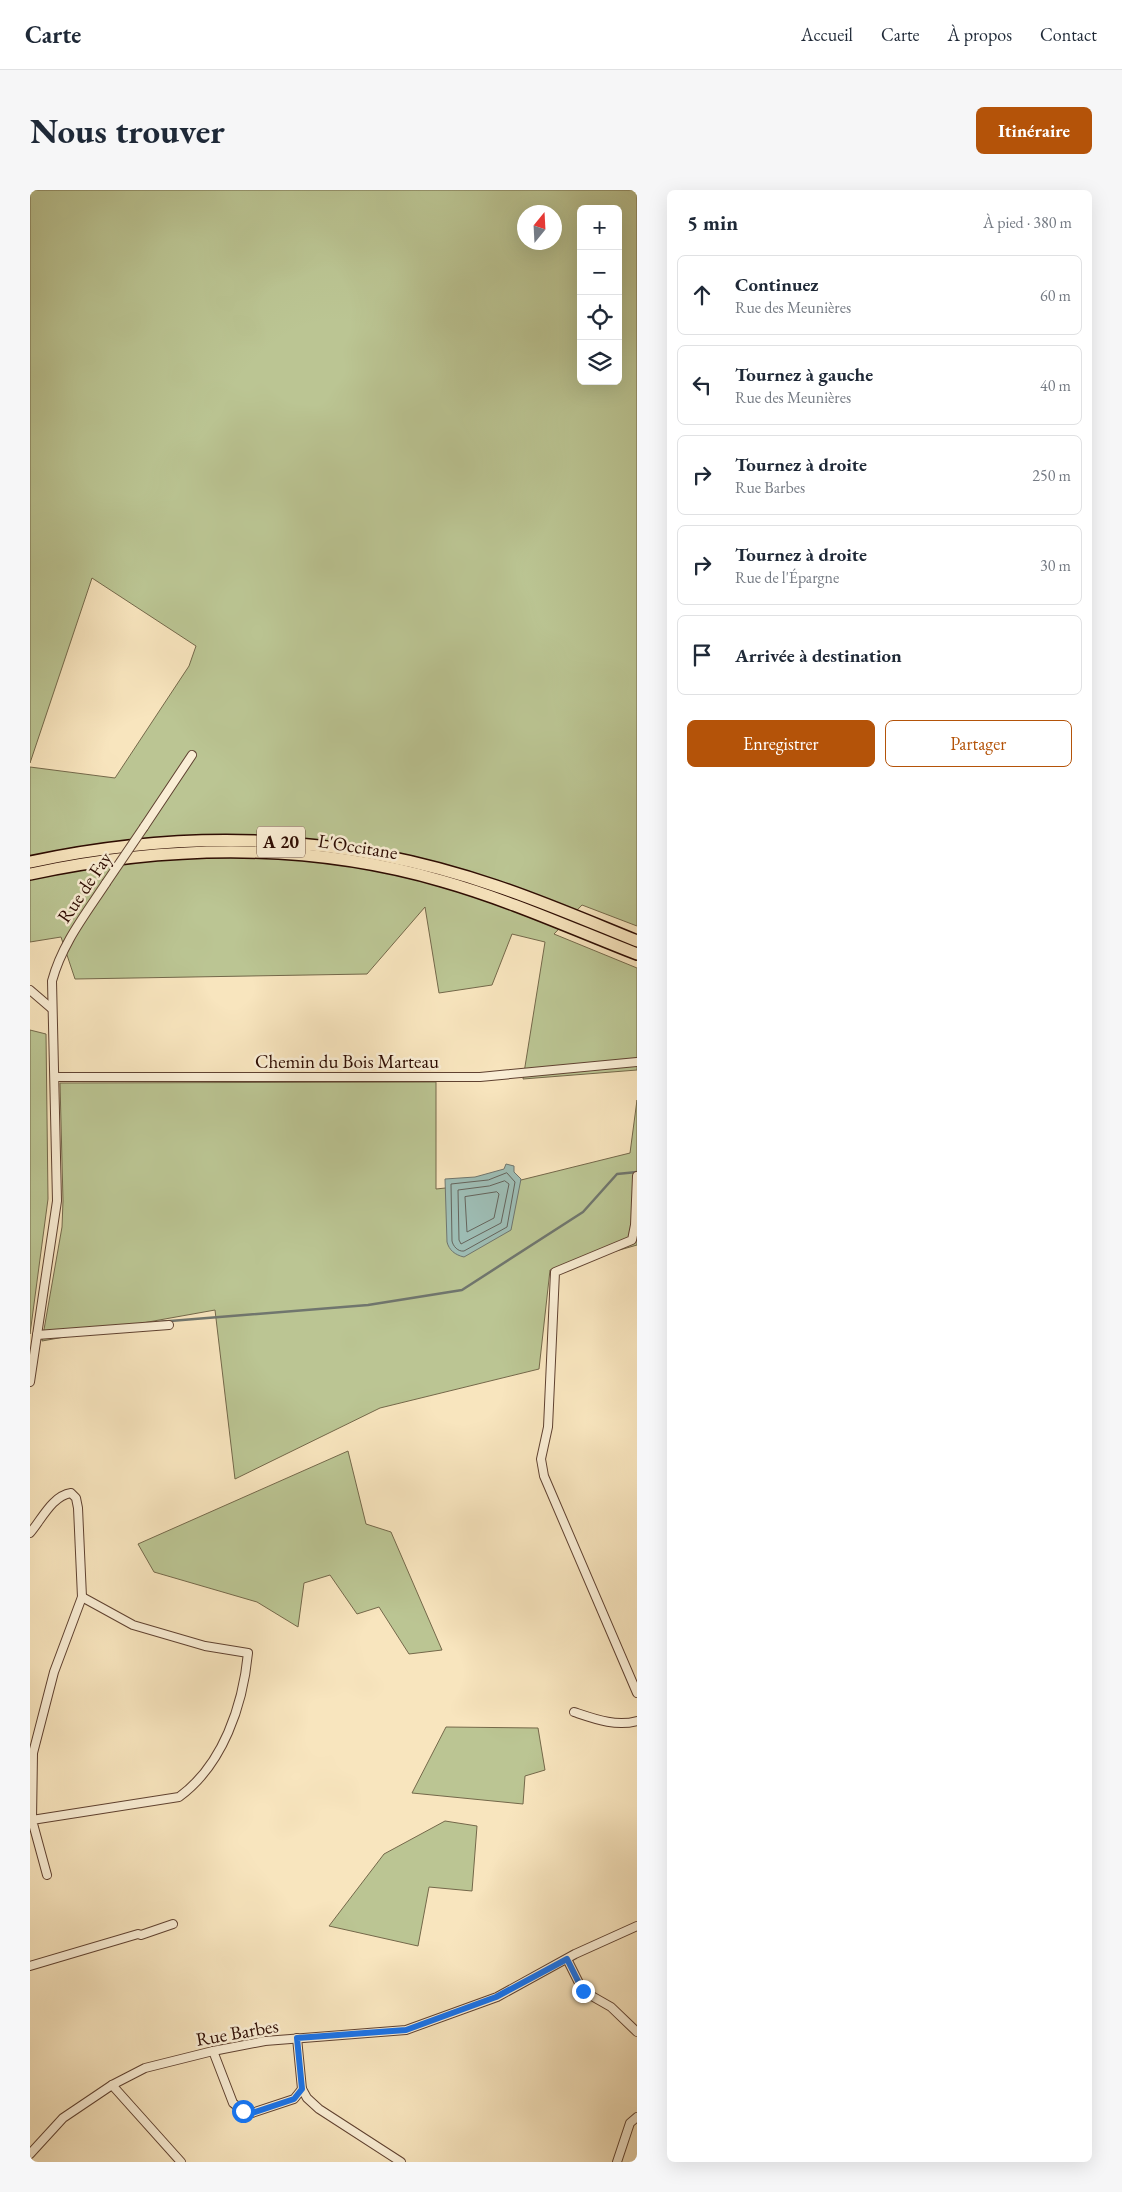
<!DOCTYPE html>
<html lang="fr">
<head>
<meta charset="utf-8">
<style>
	body { margin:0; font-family:"EB Garamond",serif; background:#f6f6f7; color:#1f2937 }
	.controls { position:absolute; right:15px; top:15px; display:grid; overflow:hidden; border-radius:8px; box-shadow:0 5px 20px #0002 }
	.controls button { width:45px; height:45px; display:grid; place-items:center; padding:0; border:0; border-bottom:1px solid #e0e1e3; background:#fff; color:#1f2937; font:25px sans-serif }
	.compass { position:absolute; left:487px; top:15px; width:45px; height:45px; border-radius:50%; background:#fff; box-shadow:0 5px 20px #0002; rotate:18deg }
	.stop { position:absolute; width:15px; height:15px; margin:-11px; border:4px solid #1a73e8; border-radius:50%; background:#fff }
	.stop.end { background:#1a73e8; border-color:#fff; box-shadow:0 1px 5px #0008 }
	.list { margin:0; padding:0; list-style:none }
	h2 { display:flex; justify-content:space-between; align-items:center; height:65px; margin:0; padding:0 20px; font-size:21px }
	h2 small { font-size:16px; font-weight:400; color:#747a83 }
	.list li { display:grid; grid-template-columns:32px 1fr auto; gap:15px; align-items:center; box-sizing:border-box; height:80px; margin:0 10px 10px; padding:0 10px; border:1px solid #e0e1e3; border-radius:8px }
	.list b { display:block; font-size:19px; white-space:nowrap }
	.list p { margin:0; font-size:16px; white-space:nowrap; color:#747a83 }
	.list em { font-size:16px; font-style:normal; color:#747a83 }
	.actions { display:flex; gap:10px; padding:15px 20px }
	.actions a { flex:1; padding:11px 0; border:1px solid #b45309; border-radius:8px; text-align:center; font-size:18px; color:#b45309 }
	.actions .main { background:#b45309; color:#fff }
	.icon { flex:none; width:28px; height:28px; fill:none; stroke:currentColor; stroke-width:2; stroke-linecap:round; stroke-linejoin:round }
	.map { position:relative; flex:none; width:607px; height:1972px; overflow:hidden; border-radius:8px }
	header { display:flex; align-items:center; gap:30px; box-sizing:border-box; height:70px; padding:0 25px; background:#fff; border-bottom:1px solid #e0e1e3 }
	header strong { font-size:24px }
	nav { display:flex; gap:28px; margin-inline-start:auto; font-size:18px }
	.intro { display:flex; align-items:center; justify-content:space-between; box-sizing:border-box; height:120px; padding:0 30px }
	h1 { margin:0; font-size:35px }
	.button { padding:12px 22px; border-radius:8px; background:#b45309; color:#fff; font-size:18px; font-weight:700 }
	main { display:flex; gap:30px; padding:0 30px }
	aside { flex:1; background:#fff; border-radius:8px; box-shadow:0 5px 20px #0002 }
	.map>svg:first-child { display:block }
	.green { fill:#bbc593; stroke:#74684a; fill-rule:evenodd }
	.water { fill:#9ebeb6; stroke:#70766e }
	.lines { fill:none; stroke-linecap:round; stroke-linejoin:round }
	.shore { stroke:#65645c; stroke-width:1 }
	.stream { stroke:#70766e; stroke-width:2.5 }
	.minor-casing { stroke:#5f4130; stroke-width:10 }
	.highway-casing { stroke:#2c0a01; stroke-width:14 }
	.minor { stroke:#faeed5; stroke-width:8 }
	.highway { stroke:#f8e5be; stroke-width:11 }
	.minor-bridge-casing { stroke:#5f4130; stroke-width:10; stroke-linecap:butt }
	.minor-bridge { stroke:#faeed5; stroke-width:8 }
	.route { stroke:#1a73e8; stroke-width:6 }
	.labels { text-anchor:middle; stroke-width:5; stroke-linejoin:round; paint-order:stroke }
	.shield { fill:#faeed5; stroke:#6a4e41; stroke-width:1 }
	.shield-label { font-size:18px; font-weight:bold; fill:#2c0a01 }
	.street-label { font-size:19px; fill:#2c0a01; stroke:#faeed5 }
</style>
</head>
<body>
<header>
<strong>Carte</strong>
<nav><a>Accueil</a><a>Carte</a><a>À propos</a><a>Contact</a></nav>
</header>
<div class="intro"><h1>Nous trouver</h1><a class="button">Itinéraire</a></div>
<main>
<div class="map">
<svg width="607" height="1972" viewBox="0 0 607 1972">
	<rect width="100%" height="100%" fill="#f8e5be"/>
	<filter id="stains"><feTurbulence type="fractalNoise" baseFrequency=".004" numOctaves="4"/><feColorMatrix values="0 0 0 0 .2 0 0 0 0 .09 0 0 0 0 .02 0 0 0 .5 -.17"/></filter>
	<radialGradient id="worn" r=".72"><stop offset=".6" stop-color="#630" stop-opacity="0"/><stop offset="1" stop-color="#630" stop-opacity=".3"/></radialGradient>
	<!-- green -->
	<g class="green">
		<path d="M0,0h607v736l-55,-21 -28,29 83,34v102l-114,9 22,-137 -33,-8 -20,51 -53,8 -14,-86 -58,67 -292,5 -14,-42 -31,5v-175l85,11 74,-112 7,-20 -104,-68 -62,185zM551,19h37v172h-37zM494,22h30v30h-30z"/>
		<polygon points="0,840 16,844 18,1009 0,1144"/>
		<polygon points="406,892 406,999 491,990 600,963 607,910 607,1055 520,1080 509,1179 350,1218 205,1289 185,1120 12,1151 32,1037 33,1011 30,893"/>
		<polygon points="318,1261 336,1334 361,1342 412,1460 379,1464 349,1417 327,1424 300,1385 274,1393 268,1437 227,1412 124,1382 108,1354"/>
		<polygon points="416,1537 508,1538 515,1580 495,1586 493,1614 382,1603"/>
		<polygon points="415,1631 447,1636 442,1701 399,1697 388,1756 299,1736 354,1664"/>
	</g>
	<!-- water -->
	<path class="water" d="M476,974l8,2v6l7,7 -10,51 -47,27c-9,-2 -15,-7 -17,-15l-2,-63 30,-2 29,-8z"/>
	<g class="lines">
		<!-- shore -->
		<g class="shore">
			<path d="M477,983l8,9 -8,45 -43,24c-6,1 -11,-5 -12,-10l-1,-57 37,-4z"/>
			<polygon points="475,991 479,994 471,1033 431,1054 429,1050 428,1000 459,996"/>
			<polygon points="467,1002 469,1004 464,1028 437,1042 435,1007"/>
		</g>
		<!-- stream -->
		<polyline class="stream" points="128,1132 338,1115 432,1100 553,1022 587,984 607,982"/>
		<!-- minor casing -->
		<g class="minor-casing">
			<g id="minor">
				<polyline points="114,637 162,565"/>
				<polyline points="0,800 21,818"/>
				<polyline points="26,887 450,887 607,872"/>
				<polyline points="607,986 605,1035 602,1050 525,1082 518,1237 511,1269 514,1286 607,1503"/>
				<polyline points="7,1145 139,1135"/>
				<path d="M0,1192l27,-181 -5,-220c10,-37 33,-66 54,-98"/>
				<path d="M0,1343c12,-14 22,-37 41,-40l5,5 2,10 4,89 -28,75 -21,81 -1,67h-2"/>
				<path d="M544,1522c21,7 42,15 63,9"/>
				<path d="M17,1685l-15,-55 147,-23c44,-32 64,-92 69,-144l-43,-7 -72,-21 -51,-28"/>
				<polyline points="537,1769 553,1801 581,1817 607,1842"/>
				<polyline points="0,1776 108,1744 111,1745 143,1734"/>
				<polyline points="267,1848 272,1899 277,1908 289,1919 371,1972"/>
				<polyline points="183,1861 203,1913 213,1921 222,1923 264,1909 272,1899"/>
				<polyline points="82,1895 151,1972"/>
				<polyline points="0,1964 33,1928 82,1895 115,1878 183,1861 235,1851 376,1840 467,1807 545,1764 607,1736"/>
				<polyline points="587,1972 600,1933 607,1927"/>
			</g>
		</g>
		<!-- highway casing -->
		<g class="highway-casing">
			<g id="highway">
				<path d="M0,672c159,-34 311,-29 466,24 48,16 94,36 141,55"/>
				<path d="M0,684c136,-29 278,-32 412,7 67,19 131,48 195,73"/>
			</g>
		</g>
		<!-- minor -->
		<use href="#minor" class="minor"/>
		<!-- highway -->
		<use href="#highway" class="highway"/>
		<!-- minor-bridge casing -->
		<g class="minor-bridge-casing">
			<polyline id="minor-bridge" points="76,693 114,637"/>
		</g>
		<!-- minor-bridge -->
		<use href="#minor-bridge" class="minor-bridge"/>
	</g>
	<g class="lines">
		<!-- route -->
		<polyline class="route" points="213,1921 222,1923 264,1909 272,1899 267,1848 376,1840 466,1807 537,1769 553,1801"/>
	</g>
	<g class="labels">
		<!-- shield labels -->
		<rect class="shield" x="227" y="636.5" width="48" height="31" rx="4"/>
		<g class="shield-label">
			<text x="251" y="658">A 20</text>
		</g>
		<!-- street labels -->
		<g class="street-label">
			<text transform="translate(328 656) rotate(9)" y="7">L'Occitane</text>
			<text transform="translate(54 697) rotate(-56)" y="7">Rue de Fay</text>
			<text x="317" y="878">Chemin du Bois Marteau</text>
			<text transform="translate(207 1842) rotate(-10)" y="7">Rue Barbes</text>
		</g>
	</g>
	<rect width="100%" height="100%" filter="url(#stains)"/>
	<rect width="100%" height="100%" fill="url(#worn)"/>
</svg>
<div class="controls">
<button>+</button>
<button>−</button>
<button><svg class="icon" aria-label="locate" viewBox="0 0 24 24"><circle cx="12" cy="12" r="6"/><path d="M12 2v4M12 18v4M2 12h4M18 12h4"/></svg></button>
<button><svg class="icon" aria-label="layers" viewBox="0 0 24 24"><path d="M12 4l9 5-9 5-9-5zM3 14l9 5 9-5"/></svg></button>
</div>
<svg class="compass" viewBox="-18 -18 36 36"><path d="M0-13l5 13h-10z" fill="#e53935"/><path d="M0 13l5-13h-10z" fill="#747a83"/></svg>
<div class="stop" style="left:213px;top:1921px"></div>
<div class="stop end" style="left:553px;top:1801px"></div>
</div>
<aside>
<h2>5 min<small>À pied · 380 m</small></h2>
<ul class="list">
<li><svg class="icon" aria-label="ahead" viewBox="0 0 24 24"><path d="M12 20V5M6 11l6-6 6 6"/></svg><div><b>Continuez</b><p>Rue des Meunières</p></div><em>60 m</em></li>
<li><svg class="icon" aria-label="left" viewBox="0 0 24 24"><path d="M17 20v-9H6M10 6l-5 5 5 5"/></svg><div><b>Tournez à gauche</b><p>Rue des Meunières</p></div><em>40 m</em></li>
<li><svg class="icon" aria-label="right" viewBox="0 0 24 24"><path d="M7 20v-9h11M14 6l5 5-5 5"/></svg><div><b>Tournez à droite</b><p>Rue Barbes</p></div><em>250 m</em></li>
<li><svg class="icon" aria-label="right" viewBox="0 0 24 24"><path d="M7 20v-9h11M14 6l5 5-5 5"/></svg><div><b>Tournez à droite</b><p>Rue de l'Épargne</p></div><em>30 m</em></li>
<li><svg class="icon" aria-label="arrive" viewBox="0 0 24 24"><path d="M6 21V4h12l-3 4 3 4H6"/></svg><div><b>Arrivée à destination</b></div></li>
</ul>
<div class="actions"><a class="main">Enregistrer</a><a>Partager</a></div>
</aside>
</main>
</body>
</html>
